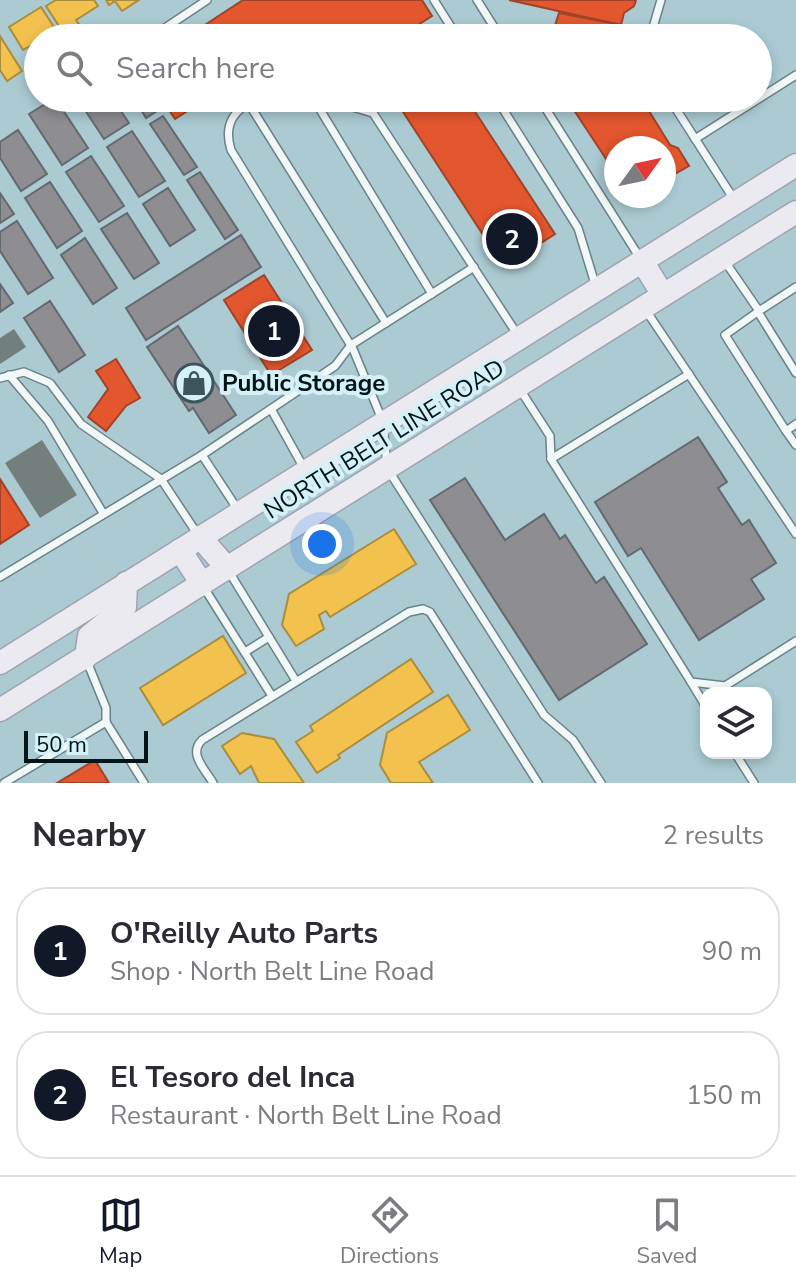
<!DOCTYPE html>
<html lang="en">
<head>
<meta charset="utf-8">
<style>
	body { margin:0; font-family:"Nunito Sans",sans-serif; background:#f7f7f7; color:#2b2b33 }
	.controls { position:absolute; right:24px; bottom:24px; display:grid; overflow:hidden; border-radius:16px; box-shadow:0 4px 12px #0003 }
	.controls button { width:72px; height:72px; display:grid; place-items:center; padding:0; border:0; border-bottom:2px solid #e1e1e2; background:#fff; color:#2b2b33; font:40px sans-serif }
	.compass { position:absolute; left:604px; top:136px; width:72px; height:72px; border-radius:50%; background:#fff; box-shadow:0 4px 12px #0003; rotate:57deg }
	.scale { position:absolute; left:24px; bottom:20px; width:124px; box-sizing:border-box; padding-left:8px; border:4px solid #011519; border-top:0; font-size:22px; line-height:28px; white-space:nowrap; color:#011519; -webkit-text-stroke:6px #d5f1f7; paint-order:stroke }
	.you { position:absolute; left:322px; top:544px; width:28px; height:28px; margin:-20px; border:6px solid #fff; border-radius:50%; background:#1a73e8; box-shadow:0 0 0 12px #1a73e833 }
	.badge { display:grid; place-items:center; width:52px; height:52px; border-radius:50%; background:#111827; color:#fff; font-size:26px; font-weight:700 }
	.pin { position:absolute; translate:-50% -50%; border:4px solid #fff; box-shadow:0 2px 8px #0006 }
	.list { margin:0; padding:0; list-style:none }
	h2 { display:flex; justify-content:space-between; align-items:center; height:104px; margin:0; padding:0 32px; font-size:34px }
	h2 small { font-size:26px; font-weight:400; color:#7c7c81 }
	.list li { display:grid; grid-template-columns:52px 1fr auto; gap:24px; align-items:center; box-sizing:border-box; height:128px; margin:0 16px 16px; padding:0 16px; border:2px solid #e1e1e2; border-radius:32px }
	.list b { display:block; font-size:30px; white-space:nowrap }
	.list p { margin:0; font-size:26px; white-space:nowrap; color:#7c7c81 }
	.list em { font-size:26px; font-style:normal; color:#7c7c81 }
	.icon { flex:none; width:44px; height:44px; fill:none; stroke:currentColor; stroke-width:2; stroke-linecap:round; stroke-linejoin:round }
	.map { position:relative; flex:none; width:796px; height:783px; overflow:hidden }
	.search { position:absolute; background:#fff; box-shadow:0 4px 12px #0003; left:24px; right:24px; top:24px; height:88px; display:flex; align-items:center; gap:20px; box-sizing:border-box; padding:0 28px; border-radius:44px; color:#7c7c81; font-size:30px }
	.sheet { height:392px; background:#fff }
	nav { display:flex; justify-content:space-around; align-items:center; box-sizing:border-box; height:112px; border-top:2px solid #e1e1e2; background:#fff; font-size:22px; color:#7c7c81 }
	nav a { display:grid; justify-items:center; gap:4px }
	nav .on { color:#111827 }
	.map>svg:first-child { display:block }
	.homes { fill:#f2c14e; stroke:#aa8d3e; stroke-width:2 }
	.shops { fill:#e4572e; stroke:#a04328; stroke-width:2 }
	.industry { fill:#8d8d92; stroke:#63696e; stroke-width:2 }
	.building { fill:#737f7c }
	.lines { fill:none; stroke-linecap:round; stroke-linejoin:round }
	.lane-casing { stroke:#6a8388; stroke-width:10 }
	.primary-casing { stroke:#9fa3b0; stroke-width:25 }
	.path { stroke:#bdc6c9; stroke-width:3; stroke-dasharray:2 6; stroke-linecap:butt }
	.lane { stroke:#f2f7f8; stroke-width:7 }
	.primary { stroke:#eceaf1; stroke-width:22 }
	.labels { text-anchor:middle; stroke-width:8; stroke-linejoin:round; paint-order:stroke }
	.poi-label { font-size:24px; font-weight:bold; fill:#011519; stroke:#d5f1f7; text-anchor:start }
	.street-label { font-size:24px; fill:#011519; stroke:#d5f1f7 }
</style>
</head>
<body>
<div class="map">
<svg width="796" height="783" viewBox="0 0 796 783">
	<rect width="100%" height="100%" fill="#abcad2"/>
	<!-- homes -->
	<g class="homes">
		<polygon points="56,0 94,0 98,6 76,20 81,27 66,37 46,6"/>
		<polygon points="106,0 139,0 122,11 115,1 109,5"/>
		<polygon points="41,7 61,38 38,38 38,42 23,50 9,27"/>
		<polygon points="0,36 22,71 7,81 0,70"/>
		<polygon points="394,529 416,564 330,617 326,611 319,615 324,629 296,646 282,625 289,594"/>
		<polygon points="223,636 246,673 163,725 140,688"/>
		<polygon points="411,659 433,692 338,755 340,758 317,773 296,742 313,731 310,726"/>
		<polygon points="448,695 470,730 419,762 433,783 391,783 380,765 387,733"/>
		<polygon points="242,733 274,739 304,783 259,783 251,766 240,774 222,746"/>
	</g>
	<!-- shops -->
	<g class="shops">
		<polygon points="243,0 422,0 432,16 418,25 427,38 185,38"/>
		<polygon points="509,0 636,0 634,6 624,13 621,25"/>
		<polygon points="559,13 621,25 617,38 551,38"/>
		<polygon points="161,98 208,98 175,119"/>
		<polygon points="394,98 466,98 555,234 504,267"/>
		<polygon points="566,98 641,98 670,145 678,148 689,166 664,180 664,148 616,148 616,174"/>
		<polygon points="264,275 312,350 271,375 224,300"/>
		<polygon points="116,359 140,398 126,406 106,431 88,417 108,389 96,371"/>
		<polygon points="0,479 29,525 0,544"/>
		<polygon points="95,760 109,783 57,783"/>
	</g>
	<!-- industry -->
	<g class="industry">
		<polygon points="55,98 88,148 62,165 29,114"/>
		<polygon points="77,98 112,98 129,123 104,139"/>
		<polygon points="134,98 153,98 160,109 146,118"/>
		<polygon points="163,116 197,167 184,175 150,124"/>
		<polygon points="18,130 47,174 21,191 0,158 0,142"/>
		<polygon points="132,131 165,181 139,197 107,147"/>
		<polygon points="91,156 124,206 99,222 66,172"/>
		<polygon points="200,172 238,230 225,239 187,180"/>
		<polygon points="50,182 82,231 57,248 25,198"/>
		<polygon points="168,188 195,230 170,246 143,204"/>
		<polygon points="0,193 14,214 0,223"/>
		<polygon points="127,213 159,263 134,279 101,229"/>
		<polygon points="17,221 53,278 28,294 0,251 0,232"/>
		<polygon points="241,235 261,267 146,340 126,308"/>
		<polygon points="85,238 117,288 93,304 61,255"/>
		<polygon points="0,284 13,303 0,312"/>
		<polygon points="50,301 85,355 59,372 24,318"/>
		<polygon points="178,326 236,415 209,433 193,408 189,411 147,347"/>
		<polygon points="698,437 727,482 718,488 742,525 749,520 776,563 751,579 764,599 699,640 641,548 628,556 595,502"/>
		<polygon points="465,478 505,540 544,514 560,539 565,535 596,583 604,577 647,644 559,700 430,500"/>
	</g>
	<!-- building -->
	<g class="building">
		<polygon points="14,329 26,347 0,364 0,338"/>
		<polygon points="42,440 77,495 40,518 5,463"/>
	</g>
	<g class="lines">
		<!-- lane casing -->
		<g class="lane-casing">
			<g id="lane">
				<polyline points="434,0 458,38"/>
				<polyline points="477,0 501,38"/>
				<polyline points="150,38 207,0"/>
				<polyline points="650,38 661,0"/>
				<path d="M258,98c-24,11 -35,26 -27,52l122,199 30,73 4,46 157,247 29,25 28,43"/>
				<polyline points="313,98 432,294"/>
				<polyline points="321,98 373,113 517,334"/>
				<polyline points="496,98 578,228 596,287"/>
				<polyline points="539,98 640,258"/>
				<polyline points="669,98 735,201"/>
				<polyline points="249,104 386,323"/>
				<polyline points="695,139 796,75"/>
				<polyline points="724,260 759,311 725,335 786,431 796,424"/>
				<polyline points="645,309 796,534"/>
				<polyline points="759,311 796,287"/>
				<polyline points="758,312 796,373"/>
				<polyline points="9,375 48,421 103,513"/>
				<polyline points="0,378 24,372 50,383 81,424 161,479 198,535"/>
				<polyline points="519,388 550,436 551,459 691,682 725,686 796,641"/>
				<polyline points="271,409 305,470"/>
				<polyline points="786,431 796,445"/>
				<polyline points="202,455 238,510"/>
				<polyline points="551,459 689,374"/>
				<polyline points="228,570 296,681"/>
				<polyline points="0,577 202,455 335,366 351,345 474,267"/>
				<polyline points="203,586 272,696"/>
				<polyline points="245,652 269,637"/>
				<polyline points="86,659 106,708 106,722 144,783"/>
				<polyline points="691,682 706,707"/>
				<polyline points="735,753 754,783"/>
				<polyline points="4,783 106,722"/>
				<path d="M213,783c-8,-14 -25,-29 -11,-43l207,-128 14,-3 7,3 108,171"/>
			</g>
		</g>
		<!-- primary casing -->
		<g class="primary-casing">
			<g id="primary">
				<polyline points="642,261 663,295"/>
				<polyline points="200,537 227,568"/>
				<polyline points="180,550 202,584"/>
				<polyline points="86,657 89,636 125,607 126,583"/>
				<polyline points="0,663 796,165"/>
				<polyline points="0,710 796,212"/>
			</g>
		</g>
		<!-- path -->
		<g class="path">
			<polyline points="62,507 71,521"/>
			<polyline points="84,540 98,563"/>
		</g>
		<!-- lane -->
		<use href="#lane" class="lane"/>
		<!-- primary -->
		<use href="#primary" class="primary"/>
	</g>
	<!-- icons -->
	<defs>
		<g id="shop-ring" transform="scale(2)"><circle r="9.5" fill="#d5f1f7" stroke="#3c545a" stroke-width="1.5"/><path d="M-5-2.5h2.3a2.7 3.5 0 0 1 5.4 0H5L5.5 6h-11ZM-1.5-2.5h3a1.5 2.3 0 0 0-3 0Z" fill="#3c545a"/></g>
	</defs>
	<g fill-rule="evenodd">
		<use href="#shop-ring" x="194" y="383"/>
	</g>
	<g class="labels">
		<!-- poi labels -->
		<g class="poi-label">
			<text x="222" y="391">Public Storage</text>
		</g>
		<!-- street labels -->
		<g class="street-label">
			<text transform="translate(384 439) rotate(-32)" y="8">NORTH BELT LINE ROAD</text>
		</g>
	</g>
</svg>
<div class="controls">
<button><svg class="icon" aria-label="layers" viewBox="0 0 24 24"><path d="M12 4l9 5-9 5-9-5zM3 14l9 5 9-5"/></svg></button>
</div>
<svg class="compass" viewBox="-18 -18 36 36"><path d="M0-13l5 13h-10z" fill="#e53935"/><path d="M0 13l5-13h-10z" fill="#7c7c81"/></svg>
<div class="scale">50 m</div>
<div class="you"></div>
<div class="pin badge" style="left:274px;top:331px">1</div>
<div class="pin badge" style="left:512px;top:239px">2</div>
<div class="search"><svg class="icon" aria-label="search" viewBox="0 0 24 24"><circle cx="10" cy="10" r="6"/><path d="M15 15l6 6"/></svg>Search here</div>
</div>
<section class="sheet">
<h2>Nearby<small>2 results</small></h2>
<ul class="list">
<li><span class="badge">1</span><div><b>O'Reilly Auto Parts</b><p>Shop · North Belt Line Road</p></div><em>90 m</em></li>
<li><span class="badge">2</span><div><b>El Tesoro del Inca</b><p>Restaurant · North Belt Line Road</p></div><em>150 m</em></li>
</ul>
</section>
<nav>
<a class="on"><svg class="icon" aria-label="map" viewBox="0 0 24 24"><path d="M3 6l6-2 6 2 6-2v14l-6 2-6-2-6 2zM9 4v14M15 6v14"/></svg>Map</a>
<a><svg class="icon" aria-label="directions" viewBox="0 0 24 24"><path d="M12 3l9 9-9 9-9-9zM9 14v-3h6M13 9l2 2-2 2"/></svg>Directions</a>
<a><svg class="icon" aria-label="saved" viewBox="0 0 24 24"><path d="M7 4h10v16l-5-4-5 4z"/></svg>Saved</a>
</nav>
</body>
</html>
